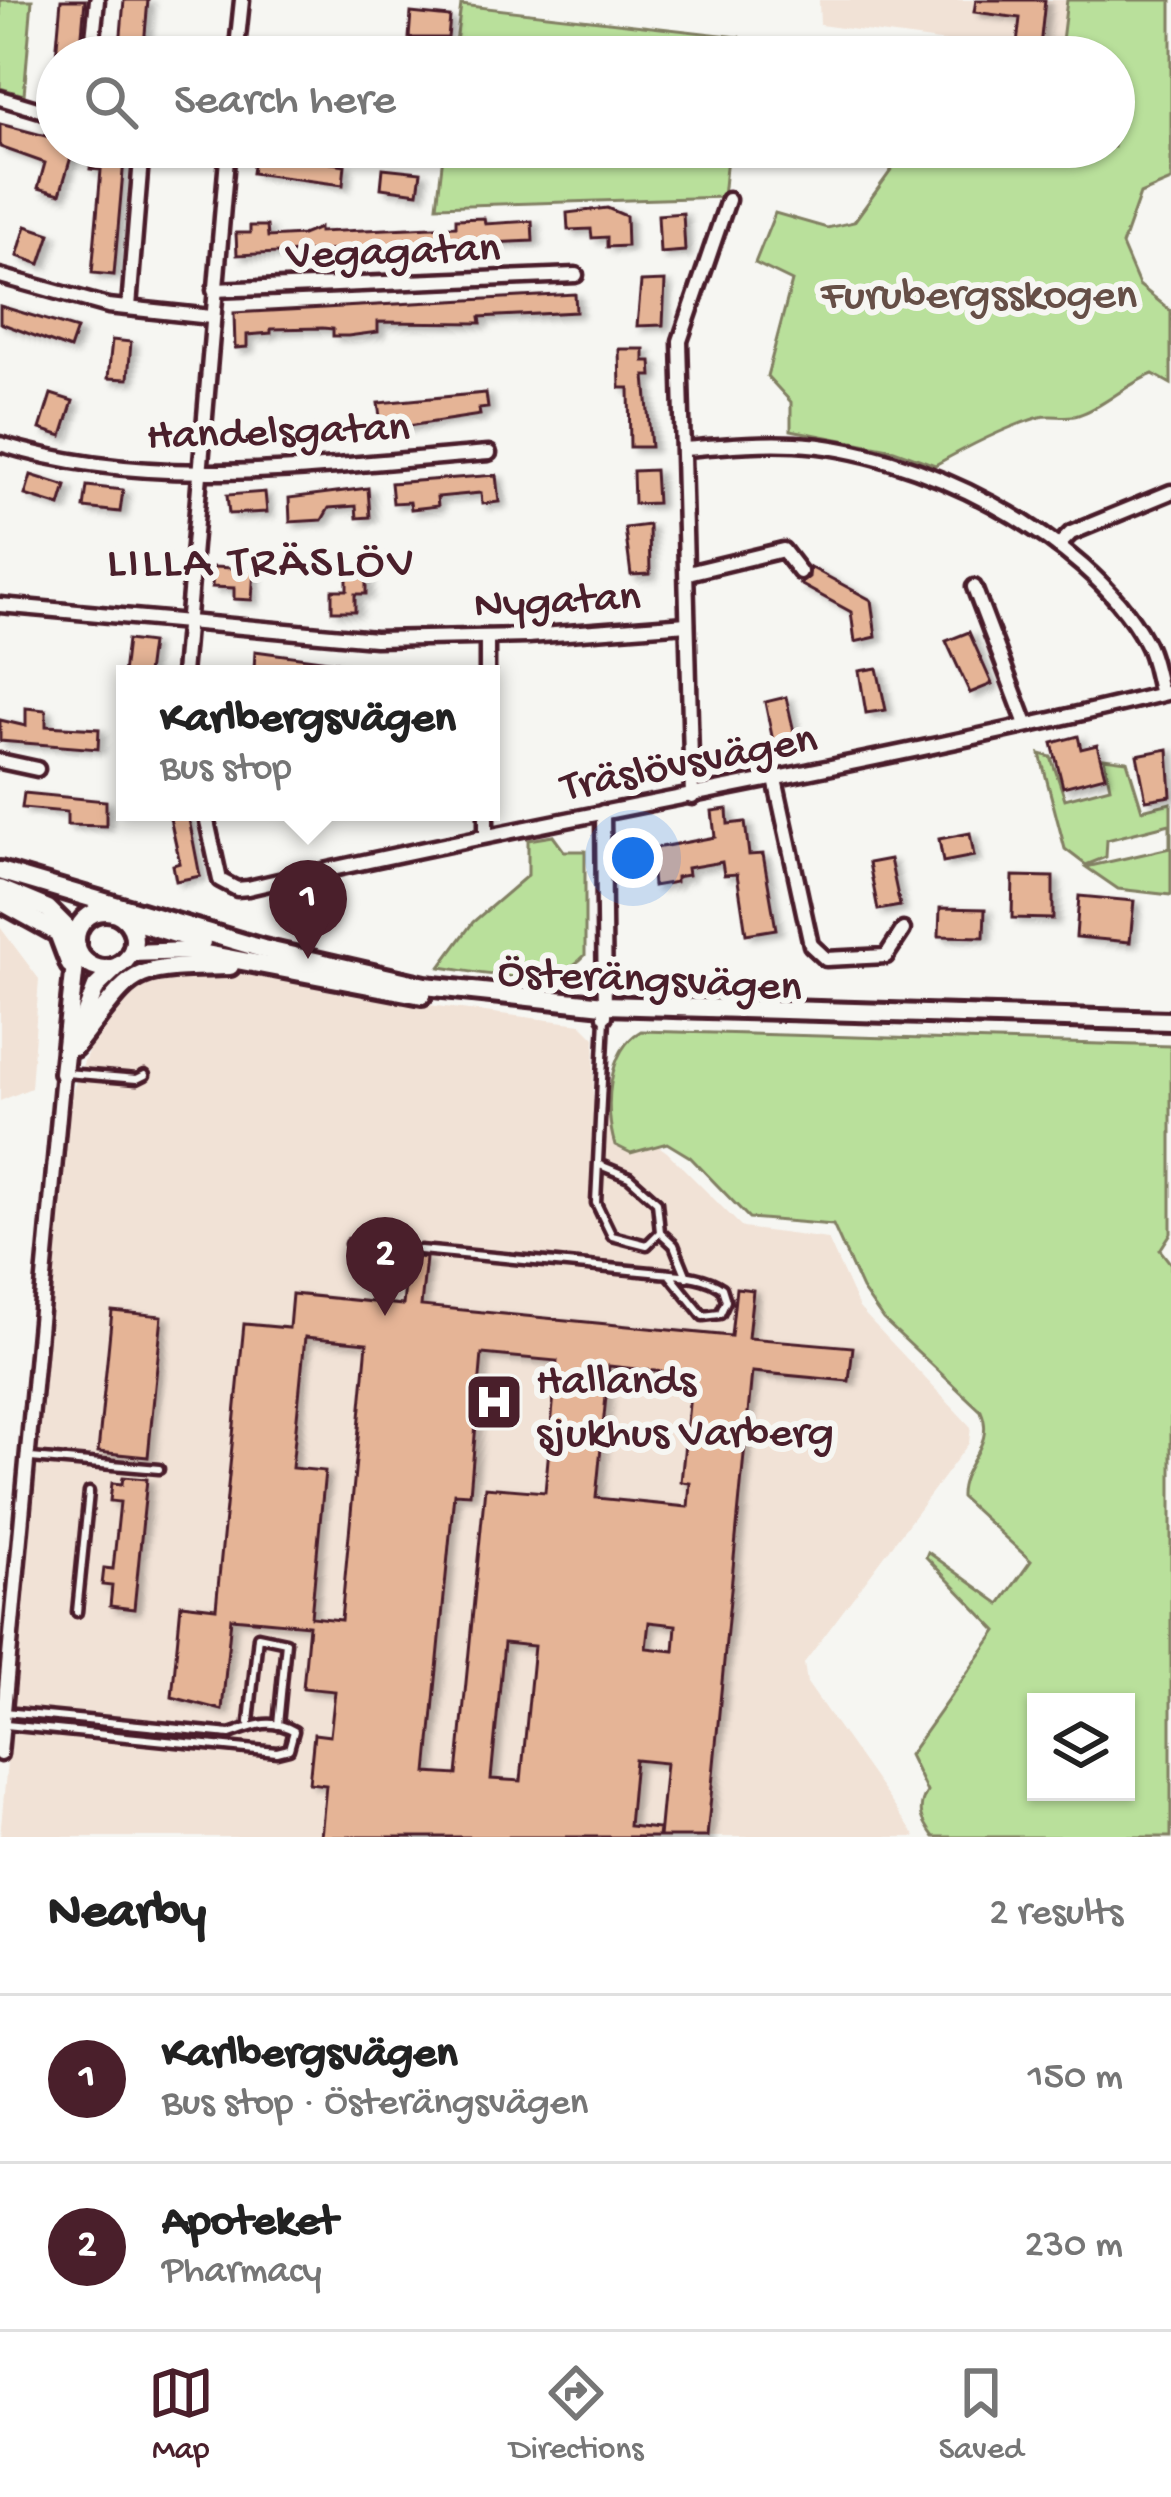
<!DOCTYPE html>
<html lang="en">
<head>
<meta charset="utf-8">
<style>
	body { margin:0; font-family:"Gochi Hand",sans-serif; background:#f2f2f2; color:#222 }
	.controls { position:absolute; right:36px; bottom:36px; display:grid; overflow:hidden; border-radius:0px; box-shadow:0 3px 9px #0004 }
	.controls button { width:108px; height:108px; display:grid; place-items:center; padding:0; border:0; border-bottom:3px solid #e0e0e0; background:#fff; color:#222; font:60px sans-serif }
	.you { position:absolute; left:633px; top:858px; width:42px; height:42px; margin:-30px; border:9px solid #fff; border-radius:50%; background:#1a73e8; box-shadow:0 0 0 18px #1a73e833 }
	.badge { display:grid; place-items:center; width:78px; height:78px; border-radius:50%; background:#4a1f2b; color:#fff; font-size:39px; font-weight:700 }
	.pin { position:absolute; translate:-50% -99px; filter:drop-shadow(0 3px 6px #0008) }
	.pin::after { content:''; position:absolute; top:63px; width:42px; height:36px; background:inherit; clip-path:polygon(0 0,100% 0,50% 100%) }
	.popup { position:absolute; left:116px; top:665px; width:384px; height:156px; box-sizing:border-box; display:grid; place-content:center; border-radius:0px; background:#fff; filter:drop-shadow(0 3px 9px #0005); font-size:39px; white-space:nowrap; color:#767676 }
	.popup b { font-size:45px; color:#222 }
	.popup::after { content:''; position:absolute; left:50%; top:100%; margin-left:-24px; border:24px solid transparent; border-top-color:#fff }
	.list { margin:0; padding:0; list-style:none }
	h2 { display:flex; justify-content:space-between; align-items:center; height:156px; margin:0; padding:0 48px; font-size:51px }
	h2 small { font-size:39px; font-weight:400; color:#767676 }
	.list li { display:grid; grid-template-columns:78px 1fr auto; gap:36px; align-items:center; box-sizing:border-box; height:168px; padding:0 48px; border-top:3px solid #e0e0e0 }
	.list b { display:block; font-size:45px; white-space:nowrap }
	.list p { margin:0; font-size:39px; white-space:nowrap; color:#767676 }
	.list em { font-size:39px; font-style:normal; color:#767676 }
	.icon { flex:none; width:66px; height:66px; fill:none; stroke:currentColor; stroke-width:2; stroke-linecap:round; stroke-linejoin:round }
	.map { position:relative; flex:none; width:1171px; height:1837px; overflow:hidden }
	.search { position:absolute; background:#fff; box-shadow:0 3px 9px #0004; left:36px; right:36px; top:36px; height:132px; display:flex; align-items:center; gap:30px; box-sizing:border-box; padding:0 42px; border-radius:66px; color:#767676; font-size:45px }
	.sheet { height:492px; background:#fff }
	nav { display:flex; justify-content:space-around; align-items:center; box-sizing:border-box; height:168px; border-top:3px solid #e0e0e0; background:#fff; font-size:33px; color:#767676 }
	nav a { display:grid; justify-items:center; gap:6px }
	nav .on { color:#4a1f2b }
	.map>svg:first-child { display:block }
	.built { fill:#f1e2d6 }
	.green { fill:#b9e09b; stroke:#828063; stroke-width:3; fill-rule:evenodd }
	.building { fill:#e5b496; stroke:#4a1f2b; stroke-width:3; fill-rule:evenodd; filter:url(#shadow) }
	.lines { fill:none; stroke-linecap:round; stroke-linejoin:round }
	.service-casing { stroke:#4a1f2b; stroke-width:15 }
	.minor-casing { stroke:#4a1f2b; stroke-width:21 }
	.tertiary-casing { stroke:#4a1f2b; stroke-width:26 }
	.service { stroke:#f6f6f2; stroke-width:6 }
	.minor { stroke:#f6f6f2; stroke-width:12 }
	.tertiary { stroke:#f6f6f2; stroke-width:16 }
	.labels { text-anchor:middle; stroke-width:12; stroke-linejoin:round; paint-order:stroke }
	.street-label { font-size:45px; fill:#4a1f2b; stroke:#f6f6f2 }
	.park-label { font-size:45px; fill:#664f47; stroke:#f6f6f2 }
	.poi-label { font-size:45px; fill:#4a1f2b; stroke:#f6f6f2; text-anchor:start }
	.neighbourhood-label { font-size:48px; letter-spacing:3px; fill:#4a1f2b; stroke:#f6f6f2 }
</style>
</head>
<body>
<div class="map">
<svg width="1171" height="1837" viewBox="0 0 1171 1837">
	<defs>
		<filter id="shadow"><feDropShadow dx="6" dy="4" stdDeviation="3" flood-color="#0004"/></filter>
	</defs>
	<rect width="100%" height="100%" fill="#f6f6f2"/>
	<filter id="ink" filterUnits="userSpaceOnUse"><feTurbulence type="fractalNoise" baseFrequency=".00833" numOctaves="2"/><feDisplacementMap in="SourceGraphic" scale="24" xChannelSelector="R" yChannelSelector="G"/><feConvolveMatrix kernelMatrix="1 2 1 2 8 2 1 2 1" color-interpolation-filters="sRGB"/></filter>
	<g filter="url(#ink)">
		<!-- built -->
		<g class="built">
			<polygon points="819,0 1067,0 1060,57 820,25"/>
			<polygon points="0,927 39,979 31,1088 0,1101"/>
			<polygon points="238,971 349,995 581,1024 595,1038 593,1100 667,1152 743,1228 828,1239 859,1308 971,1427 969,1443 804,1663 807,1683 916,1837 0,1837 69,1099 101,1019 116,996 158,973"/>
		</g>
		<!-- green -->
		<g class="green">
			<polygon points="0,0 32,0 24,95 0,88"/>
			<path d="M1067,0h104v181l-31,13 -18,51 17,40 32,26v73l-18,-10c-28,10 -47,32 -75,41 -12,4 -26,-1 -38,2 -35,10 -73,30 -105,48l-41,-15 -103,-20v-28l-24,-26 25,-95 -37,-18 20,-50 52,15 27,-6 54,-75h206v-90h-54z"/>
			<polygon points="461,5 739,37 737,57 454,57"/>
			<polygon points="444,147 728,147 723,197 437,206"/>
			<polygon points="1040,754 1051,757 1065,799 1110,787 1104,758 1127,761 1142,810 1171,803 1171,895 1118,889 1086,867 1170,848 1170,824 1107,840 1106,857 1086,865 1065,849"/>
			<path d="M553,836l11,15h21v104c-33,37 -101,18 -145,12l33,-45 55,-47v-35z"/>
			<path d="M641,1031l530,15v187l-11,17 11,14v573h-237c-12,-16 -18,-27 -7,-45l-18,-37 88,-124 -71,-74 2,-5 72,52 31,-43 -70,-64c-1,-33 35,-51 20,-86l-98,-92 -21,-30 -29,-64 -84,-7 -59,-61 -23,-14 -36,10 -16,-8c-11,-35 -8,-95 26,-114zM1036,1702h90v90h-90z"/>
		</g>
		<!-- building -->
		<g class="building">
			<polygon points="61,0 85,0 80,57 56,57"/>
			<polygon points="124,0 148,0 143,57 119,57"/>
			<polygon points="976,0 1045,0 1040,47 1017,44 1020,18 974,12"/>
			<polygon points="411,13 450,17 448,38 409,38"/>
			<polygon points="0,124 57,139 57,147 74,147 60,194 38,188 45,163 0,147"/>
			<polygon points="92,151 116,152 116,159 124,160 114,275 92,273 101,170 90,169"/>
			<polygon points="255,152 345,165 343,185 252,173"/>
			<polygon points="383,168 421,172 418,193 381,188"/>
			<polygon points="607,208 626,216 627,246 607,247 607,237 592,238 591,229 568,230 567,213"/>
			<polygon points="683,213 685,251 660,253 658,215"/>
			<polygon points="484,218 485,224 532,221 533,241 237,255 236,233 250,233 250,226 267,226 268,237 302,235 319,228 319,232 456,226 456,219"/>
			<polygon points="26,226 50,234 40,264 17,256"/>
			<polygon points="665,281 663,325 637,326 641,282"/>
			<polygon points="575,294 576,312 480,317 481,323 378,322 378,332 348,336 333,336 333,329 323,328 271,329 271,333 247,335 247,347 235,348 234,313"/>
			<polygon points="0,306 77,329 70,349 0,323"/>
			<polygon points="112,340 131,342 128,379 108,378"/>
			<polygon points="619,349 644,349 644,361 651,361 652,376 645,376 651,447 630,447 629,388 620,388"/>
			<polygon points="486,393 488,408 479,409 480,415 382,430 378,403"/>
			<polygon points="51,394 73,401 62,436 40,429"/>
			<polygon points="655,470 657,503 634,504 633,471"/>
			<polygon points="31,475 66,486 60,506 25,495"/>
			<polygon points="496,475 499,502 482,504 481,493 437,497 438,506 411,509 410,502 393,503 391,483"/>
			<polygon points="87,486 123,490 120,512 84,508"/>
			<polygon points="368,488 370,517 357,518 356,506 329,508 322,520 290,522 289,498"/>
			<polygon points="265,492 267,512 229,514 227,495"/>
			<polygon points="649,525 650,574 631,575 625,528"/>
			<polygon points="213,567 254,569 252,600 234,599 234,588 212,587"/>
			<polygon points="810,567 871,600 876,637 855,642 851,612 800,584 809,577"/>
			<polygon points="347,574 366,574 366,594 355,594 355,611 332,611 332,590 347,590"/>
			<polygon points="969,632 992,684 970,693 946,641"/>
			<polygon points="127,640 151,643 147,674 123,674"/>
			<polygon points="255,651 336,662 335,674 254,670"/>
			<polygon points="877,668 886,710 866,713 859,671"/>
			<polygon points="786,697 795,736 773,741 765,702"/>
			<polygon points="26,708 46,710 46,726 99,729 98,749 0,741 0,720 26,726"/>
			<polygon points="1078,736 1081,749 1097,745 1105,776 1063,787 1052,743"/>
			<polygon points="1168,749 1171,796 1146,800 1137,755"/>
			<polygon points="24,793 106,801 106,826 67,825 67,812 22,808"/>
			<polygon points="727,809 728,824 745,822 749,855 763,854 776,929 746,934 737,874 724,875 722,862 687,868 688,875 676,877 676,882 653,886 650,849 715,837 712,811"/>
			<polygon points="188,814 200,876 176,881 173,865 180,863 170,818"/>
			<polygon points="970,833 974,856 943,862 939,839"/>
			<polygon points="890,859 900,906 878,910 869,863"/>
			<polygon points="1013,876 1053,877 1053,919 1012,918"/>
			<polygon points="1079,896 1134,901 1130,942 1076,937"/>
			<polygon points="940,908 985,909 984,937 939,936"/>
			<path d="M408,1256l18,2 -5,48 310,30 5,-48 17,2 -5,48 105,9 -4,34 -97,-9 -45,465h-48l7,-74 -31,-3 -6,66 30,3 -1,8h-337l5,-52 -17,-2 5,-49 16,2 5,-45 -32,-3 6,-63 -78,-7 -9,92 -50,-13 9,-93 35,4 28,-284 45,4 3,-34 111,11zM305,1337l62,6 -26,277 -30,-3 14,-146 -33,-3zM482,1354l75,7 -12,131 -60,-5 -28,288 -30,-2 27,-280 16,1zM609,1366l83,9 -11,107 9,1 -2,24 -92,-9zM649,1622l27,3 -2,26 -28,-3zM504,1643l30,3 -13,135 -30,-2z"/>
			<polygon points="112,1311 162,1316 148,1457 98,1452"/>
			<polygon points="123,1477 147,1479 134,1609 110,1606 112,1586 102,1585 104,1568 113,1569 120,1502 110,1501 112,1483 122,1484"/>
		</g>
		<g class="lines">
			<!-- service casing -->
			<g class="service-casing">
				<g id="service">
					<polyline points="66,1073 137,1079 145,1075"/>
					<polyline points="600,1165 629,1177 657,1202 660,1232 647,1245 612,1236 596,1203 605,1018"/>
					<polyline points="660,1232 674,1245 687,1277"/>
					<polyline points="350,1244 370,1271 390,1279 400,1273 398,1251 385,1247"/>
					<path d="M420,1250l231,22c24,3 51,2 71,16l4,13 -6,13 -17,2 -34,-42"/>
					<polyline points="31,1458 159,1469"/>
					<polyline points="77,1612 89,1492"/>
					<path d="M5,1712l225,22c22,-8 41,-17 64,-3l-5,18 -12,3 -271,-27"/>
					<polyline points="249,1722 258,1636 286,1642 278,1725"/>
				</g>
			</g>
			<!-- minor casing -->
			<g class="minor-casing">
				<g id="minor">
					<polyline points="91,57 97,0"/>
					<polyline points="236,57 242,0"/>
					<polyline points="0,98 57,115"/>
					<polyline points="0,276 108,306 211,317"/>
					<polyline points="214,290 576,275"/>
					<polyline points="129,307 142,147"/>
					<path d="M0,444c160,49 326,21 489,9"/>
					<path d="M684,449c37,-3 74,-7 111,-5 118,5 292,90 350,197 9,15 11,36 16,53"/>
					<polyline points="1058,546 1071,533 1171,492"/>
					<polyline points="688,573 783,550 800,572"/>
					<polyline points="974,587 1026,724"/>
					<polyline points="0,605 375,639 528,636 687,624"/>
					<polyline points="183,674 228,147"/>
					<polyline points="487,674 487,637"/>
					<polyline points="0,761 37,769"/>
					<polyline points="775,779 811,945 826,959 886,956 903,930"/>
					<polyline points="692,797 680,341 728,200"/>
					<path d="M205,812l15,68 17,9 11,-1c306,-71 617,-121 923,-196"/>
					<polyline points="603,812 605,1016"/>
					<polyline points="486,833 486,812"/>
					<polyline points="0,1754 63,1073"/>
				</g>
			</g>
			<!-- tertiary casing -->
			<g class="tertiary-casing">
				<g id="tertiary">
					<polyline points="0,871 263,949 425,986 604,1005 1171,1021"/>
					<polyline points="0,889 48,909 76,937"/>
					<polyline points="0,901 58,933 70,965"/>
					<circle cx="105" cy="940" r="29"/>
					<polyline points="124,918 202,942"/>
					<polyline points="131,953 190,951 422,995"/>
					<polyline points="75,1041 96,987 118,966"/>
					<path d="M74,1047c64,-79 48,-79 156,-81"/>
					<polyline points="63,1073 77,947"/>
				</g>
			</g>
			<!-- service -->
			<use href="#service" class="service"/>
			<!-- minor -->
			<use href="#minor" class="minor"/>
			<!-- tertiary -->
			<use href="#tertiary" class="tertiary"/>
		</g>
	</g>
	<!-- icons -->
	<defs>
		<g id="hospital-square" transform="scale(3)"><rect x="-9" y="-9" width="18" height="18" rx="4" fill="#4a1f2b" stroke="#f6f6f2"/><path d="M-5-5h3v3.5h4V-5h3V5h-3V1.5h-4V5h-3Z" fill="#fff"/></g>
	</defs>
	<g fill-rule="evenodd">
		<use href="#hospital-square" x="494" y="1402"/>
	</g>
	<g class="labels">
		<!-- street labels -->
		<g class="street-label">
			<text transform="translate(393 247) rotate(-2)" y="16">Vegagatan</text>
			<text transform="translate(278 427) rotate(-2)" y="16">Handelsgatan</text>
			<text transform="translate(557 596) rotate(-3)" y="16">Nygatan</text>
			<text transform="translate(688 758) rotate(-11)" y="16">Träslövsvägen</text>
			<text transform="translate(650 975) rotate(3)" y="16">Österängsvägen</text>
		</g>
		<!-- park labels -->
		<g class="park-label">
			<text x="979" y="306">Furubergsskogen</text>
		</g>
		<!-- poi labels -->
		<g class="poi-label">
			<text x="536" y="1392">Hallands<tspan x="536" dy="52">sjukhus Varberg</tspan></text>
		</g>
		<!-- neighbourhood labels -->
		<g class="neighbourhood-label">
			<text x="262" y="574">LILLA TRÄSLÖV</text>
		</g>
	</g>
</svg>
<div class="controls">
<button><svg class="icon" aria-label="layers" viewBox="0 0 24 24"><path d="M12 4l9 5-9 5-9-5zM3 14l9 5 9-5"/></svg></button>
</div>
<div class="you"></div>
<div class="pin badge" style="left:308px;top:959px">1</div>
<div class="popup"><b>Karlbergsvägen</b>Bus stop</div>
<div class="pin badge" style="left:385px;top:1316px">2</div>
<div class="search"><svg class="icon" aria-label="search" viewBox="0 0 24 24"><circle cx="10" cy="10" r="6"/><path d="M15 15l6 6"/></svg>Search here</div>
</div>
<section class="sheet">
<h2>Nearby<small>2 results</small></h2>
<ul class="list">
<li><span class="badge">1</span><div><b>Karlbergsvägen</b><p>Bus stop · Österängsvägen</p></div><em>150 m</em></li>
<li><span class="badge">2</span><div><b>Apoteket</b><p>Pharmacy</p></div><em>230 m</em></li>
</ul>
</section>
<nav>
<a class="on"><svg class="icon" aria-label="map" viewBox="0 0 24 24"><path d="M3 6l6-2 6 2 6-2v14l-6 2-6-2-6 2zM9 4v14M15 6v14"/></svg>Map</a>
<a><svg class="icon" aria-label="directions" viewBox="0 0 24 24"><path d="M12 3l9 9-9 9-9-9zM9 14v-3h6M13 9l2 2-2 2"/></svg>Directions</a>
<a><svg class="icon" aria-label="saved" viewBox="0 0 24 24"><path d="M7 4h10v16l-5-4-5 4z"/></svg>Saved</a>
</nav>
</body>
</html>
